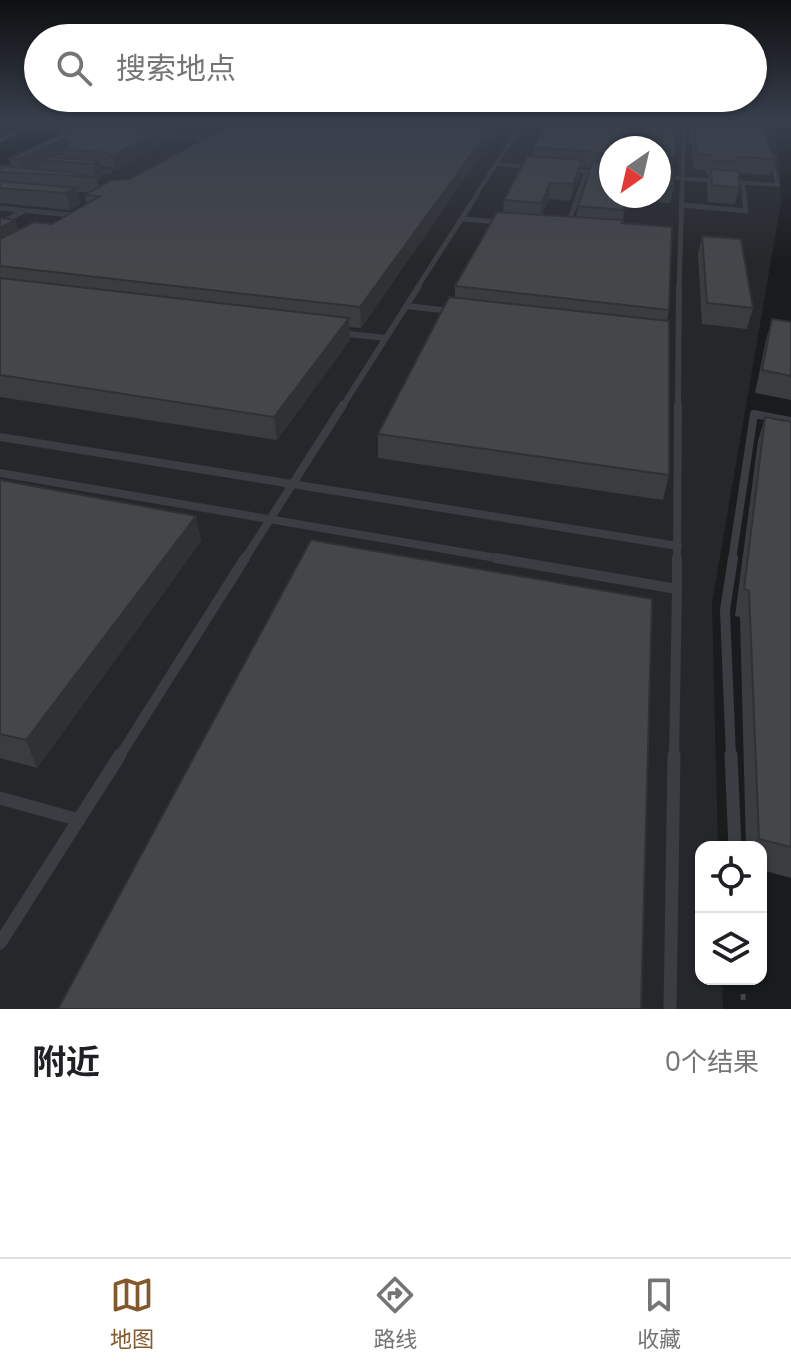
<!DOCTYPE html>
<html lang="zh">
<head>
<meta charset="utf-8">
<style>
	body { margin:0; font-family:Poppins,"Noto Sans SC",sans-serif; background:#f2f2f2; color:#202124 }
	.controls { position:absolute; right:24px; bottom:24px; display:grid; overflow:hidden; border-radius:16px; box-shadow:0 2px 6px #0004 }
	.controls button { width:72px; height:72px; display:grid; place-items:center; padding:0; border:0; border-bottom:2px solid #e0e0e0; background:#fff; color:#202124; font:40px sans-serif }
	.compass { position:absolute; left:599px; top:136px; width:72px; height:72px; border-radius:50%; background:#fff; box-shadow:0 2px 6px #0004; rotate:214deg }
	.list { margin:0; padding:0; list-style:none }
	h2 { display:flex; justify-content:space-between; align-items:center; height:104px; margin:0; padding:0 32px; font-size:34px }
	h2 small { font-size:26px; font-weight:400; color:#757577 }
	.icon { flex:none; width:44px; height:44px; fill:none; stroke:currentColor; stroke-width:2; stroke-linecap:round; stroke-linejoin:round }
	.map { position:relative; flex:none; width:791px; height:1009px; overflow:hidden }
	.search { position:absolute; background:#fff; box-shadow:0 2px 6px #0004; left:24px; right:24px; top:24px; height:88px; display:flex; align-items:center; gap:20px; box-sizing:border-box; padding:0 28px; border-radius:44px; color:#757577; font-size:30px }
	.sheet { height:248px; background:#fff }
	nav { display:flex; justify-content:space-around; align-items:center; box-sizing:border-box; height:112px; border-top:2px solid #e0e0e0; background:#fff; font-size:22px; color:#757577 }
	nav a { display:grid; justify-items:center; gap:4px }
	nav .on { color:#845829 }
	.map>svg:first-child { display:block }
	.built { fill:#26272a; fill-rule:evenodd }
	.water { fill:#2f3d43 }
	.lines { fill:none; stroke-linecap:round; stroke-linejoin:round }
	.path { stroke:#414449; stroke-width:5; stroke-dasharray:6 9; stroke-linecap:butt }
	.service-far5 { stroke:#3b3d42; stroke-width:4 }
	.service-far4 { stroke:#3b3d42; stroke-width:5 }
	.service-far3 { stroke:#3b3d42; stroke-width:6 }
	.service-far2 { stroke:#3b3d42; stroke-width:8 }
	.service-far1 { stroke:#3b3d42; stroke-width:10 }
	.service { stroke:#3b3d42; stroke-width:13 }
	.tertiary { fill:#3b3d42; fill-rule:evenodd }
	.wall { fill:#3a3c40; fill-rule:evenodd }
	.shaded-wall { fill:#303134 }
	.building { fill:#44464a; stroke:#303134; stroke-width:2 }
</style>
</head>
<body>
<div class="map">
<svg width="791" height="1009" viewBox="0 0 791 1009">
	<rect width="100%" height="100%" fill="#1a1b1d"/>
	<!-- built -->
	<path class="built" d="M79,122h693l8,42 1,39 -69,400 6,244h-17v132h21l1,30h-723v-841l69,-36 -9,-2zM611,148h48v48h-48z"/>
	<!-- water -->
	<polygon class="water" points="0,122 197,122 177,132 51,123 0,126"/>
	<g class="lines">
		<!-- path -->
		<polyline class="path" points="742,979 744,1009"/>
		<!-- service-far5 -->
		<g class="service-far5">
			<polyline points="671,126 684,127 682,195"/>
			<polyline points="28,128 79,130"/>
			<polyline points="152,136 210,138"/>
			<polyline points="498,164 529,167"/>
			<polyline points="94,170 110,172"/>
			<polyline points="570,170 611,173"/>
			<polyline points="659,177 718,181"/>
			<polyline points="732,182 778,185 770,155"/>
			<polyline points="743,183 744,195"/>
			<polyline points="476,195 523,122"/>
			<polyline points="578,195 587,171"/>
		</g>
		<!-- service-far4 -->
		<g class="service-far4">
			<polyline points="682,205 746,211 744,193"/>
			<polyline points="0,208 71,215"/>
			<polyline points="462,219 501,222"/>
			<polyline points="0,223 24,211"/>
			<polyline points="567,227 579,193"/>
			<polyline points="417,288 478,193"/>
			<polyline points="679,288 682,193"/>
		</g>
		<!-- service-far3 -->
		<g class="service-far3">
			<polyline points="406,306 451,311"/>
			<polyline points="339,333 386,338"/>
			<polyline points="342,407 419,286"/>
			<polyline points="678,407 679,286"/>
		</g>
		<!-- service-far2 -->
		<g class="service-far2">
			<polyline points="0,437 678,546"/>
			<polyline points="0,473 508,560"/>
			<polyline points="244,560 343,405"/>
			<polyline points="677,560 678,405"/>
			<polyline points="732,560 754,414 791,421"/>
		</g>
		<!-- service-far1 -->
		<g class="service-far1">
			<polyline points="496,558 677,589 674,757"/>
			<polyline points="677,589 677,558"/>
			<polyline points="119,757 245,558"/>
			<polyline points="731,757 725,610 733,558"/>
		</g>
		<!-- service -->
		<g class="service">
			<polyline points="731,755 735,847"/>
			<polyline points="0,798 79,820"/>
			<polyline points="0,943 120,755"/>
			<polyline points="670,1009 674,755"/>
		</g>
		<!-- tertiary -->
		<polygon class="tertiary" points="25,126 32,128 0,143 0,137"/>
	</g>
	<!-- wall -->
	<g class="wall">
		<polygon points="504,122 361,328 349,327 350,340 277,440 0,397 0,218 15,220 18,230 52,224 86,204 85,195 90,192 77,192 80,204 70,210 0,203 0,166 11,167 9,159 83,124 159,130 161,145 115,170 110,167 101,166 103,176 97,180 99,187 130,179"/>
		<polygon points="691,122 774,159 770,175 739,173 739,188 735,204 708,202 707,185 709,175 707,175 706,170 693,169 692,143 689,143"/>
		<path d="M681,129l-2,14h-4l-2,24 1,20 -4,16 -44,-4 -4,24 47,87 -2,11 2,154 -6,25 -285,-42v-24l77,-137v-11l48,-74 1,-12 29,-44 1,-9zM611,148h48v48h-48zM581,167l9,1 -12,38 -2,11 -34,-2 7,-16 21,2 10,-25z"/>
		<polygon points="702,236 753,308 747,329 702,324 698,254"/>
		<polygon points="772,319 791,322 791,400 755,393 766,340"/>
		<polygon points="765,417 791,422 791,878 761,870 761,847 746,847 740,617 735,616 758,441"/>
		<polygon points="0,480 196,516 201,541 37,768 0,758"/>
	</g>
	<!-- shaded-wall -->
	<g class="shaded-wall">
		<polygon points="495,122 504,122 361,328 360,307"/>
		<polygon points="159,130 161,145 115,170 112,156"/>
		<polygon points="64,139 66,150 64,149 65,154 50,161 39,160 40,166 23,174 19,159"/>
		<polygon points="582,160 580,176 570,201 573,184"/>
		<polygon points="100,161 103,176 97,180 93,164"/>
		<polygon points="550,183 549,199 540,220 542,203"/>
		<polygon points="76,188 80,204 70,210 66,193"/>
		<polygon points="15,220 20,238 0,249 0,228"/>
		<polygon points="349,318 350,340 277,440 274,417"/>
		<polygon points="196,516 201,541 37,768 26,740"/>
	</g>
	<!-- building -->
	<g class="building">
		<polygon points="234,122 495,122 360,307 0,266 0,239 34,222 52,224 100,196 85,195 112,180 130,179"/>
		<polygon points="547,122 681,122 681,129 676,129 675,158 661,157 659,159 659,148 611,148 611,154 534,147"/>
		<polygon points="691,122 761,123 774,159 737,157 738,162 710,160 710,155 696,154 695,129 691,129"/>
		<polygon points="83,124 159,130 154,132 159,132 112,156 108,153 64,149 69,144 64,139 19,159 9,159"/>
		<polygon points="527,156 582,160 573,184 550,183 542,203 504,200"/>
		<polygon points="46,157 100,161 93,164 39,160"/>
		<polygon points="593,161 611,162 611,196 627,196 624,210 578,206"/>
		<polygon points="659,164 660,166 674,167 674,187 659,185"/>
		<polygon points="0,166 77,173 73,175 97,177 0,172"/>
		<polygon points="711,169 739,171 739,188 712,185"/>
		<polygon points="0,181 76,188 66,193 0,188"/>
		<polygon points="497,212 623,220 622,223 672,227 669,310 455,286"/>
		<polygon points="0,218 15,220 0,228"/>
		<polygon points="702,236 741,239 753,308 707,303"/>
		<polygon points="0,278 349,318 274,417 0,375"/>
		<polygon points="449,297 669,321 669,475 378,434"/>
		<polygon points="772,319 791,322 791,376 762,370"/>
		<polygon points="765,417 791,422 791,847 759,839 749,591 744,589"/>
		<polygon points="0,480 196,516 26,740 0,734"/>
		<polygon points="311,540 652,599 641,1009 58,1009"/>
	</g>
	<!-- sky -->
	<linearGradient id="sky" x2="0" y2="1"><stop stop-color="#0e0f10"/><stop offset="0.46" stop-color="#383f4c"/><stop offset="1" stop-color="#383f4c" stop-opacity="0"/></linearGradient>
	<rect width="791" height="263" fill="url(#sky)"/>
</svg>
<div class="controls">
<button><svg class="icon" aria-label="locate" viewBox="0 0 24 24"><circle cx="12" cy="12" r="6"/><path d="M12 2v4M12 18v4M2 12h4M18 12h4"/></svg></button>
<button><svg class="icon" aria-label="layers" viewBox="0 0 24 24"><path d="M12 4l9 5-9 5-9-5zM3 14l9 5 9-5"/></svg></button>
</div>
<svg class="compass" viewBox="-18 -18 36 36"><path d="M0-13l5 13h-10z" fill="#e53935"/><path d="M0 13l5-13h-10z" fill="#757577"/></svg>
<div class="search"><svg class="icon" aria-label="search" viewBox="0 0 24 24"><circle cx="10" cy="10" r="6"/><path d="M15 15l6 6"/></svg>搜索地点</div>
</div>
<section class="sheet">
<h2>附近<small>0个结果</small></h2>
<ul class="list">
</ul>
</section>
<nav>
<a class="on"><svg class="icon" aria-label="map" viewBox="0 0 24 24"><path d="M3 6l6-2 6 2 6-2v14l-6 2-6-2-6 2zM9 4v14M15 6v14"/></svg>地图</a>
<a><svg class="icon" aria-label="directions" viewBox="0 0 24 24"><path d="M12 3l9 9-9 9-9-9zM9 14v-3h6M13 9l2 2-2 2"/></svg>路线</a>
<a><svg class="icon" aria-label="saved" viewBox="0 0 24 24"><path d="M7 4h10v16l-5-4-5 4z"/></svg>收藏</a>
</nav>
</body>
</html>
